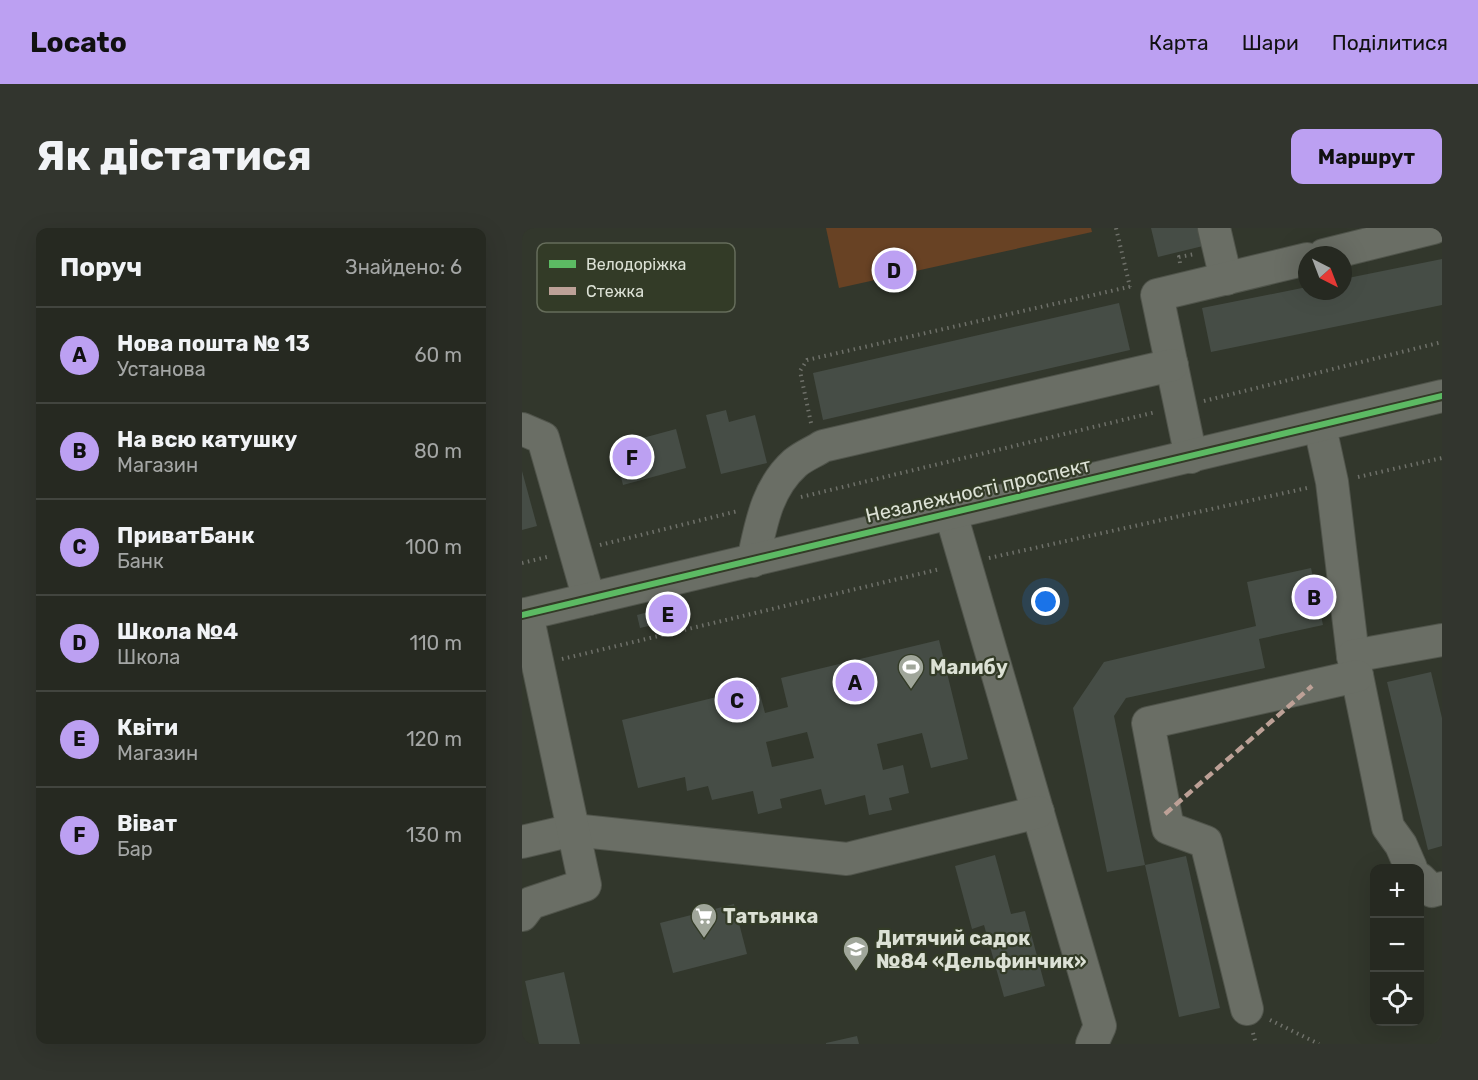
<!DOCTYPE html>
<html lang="uk">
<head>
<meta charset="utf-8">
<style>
	body { margin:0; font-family:Rubik,sans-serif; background:#32352e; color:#f1f3f6 }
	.controls { position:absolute; right:18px; bottom:18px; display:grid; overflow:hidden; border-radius:12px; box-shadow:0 6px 24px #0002 }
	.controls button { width:54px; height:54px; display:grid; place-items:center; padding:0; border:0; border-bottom:2px solid #42453f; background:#262921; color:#f1f3f6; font:30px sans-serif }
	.compass { position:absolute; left:776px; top:18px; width:54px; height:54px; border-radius:50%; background:#262921; box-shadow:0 6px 24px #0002; rotate:138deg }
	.you { position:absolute; left:524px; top:374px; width:21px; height:21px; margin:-15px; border:4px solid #fff; border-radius:50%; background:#1a73e8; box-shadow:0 0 0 9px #1a73e833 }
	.badge { display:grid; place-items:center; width:39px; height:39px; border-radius:50%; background:#bca0f2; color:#111; font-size:20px; font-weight:700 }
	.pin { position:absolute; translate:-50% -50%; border:3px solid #fff; box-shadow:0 2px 6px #0006 }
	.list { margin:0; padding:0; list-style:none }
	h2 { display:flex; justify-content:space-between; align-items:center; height:78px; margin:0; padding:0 24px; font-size:26px }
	h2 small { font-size:20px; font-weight:400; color:#a4a6a5 }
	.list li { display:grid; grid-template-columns:39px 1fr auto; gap:18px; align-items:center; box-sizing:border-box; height:96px; padding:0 24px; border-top:2px solid #42453f }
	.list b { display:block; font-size:22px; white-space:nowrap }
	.list p { margin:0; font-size:20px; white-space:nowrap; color:#a4a6a5 }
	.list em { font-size:20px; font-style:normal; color:#a4a6a5 }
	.icon { flex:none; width:33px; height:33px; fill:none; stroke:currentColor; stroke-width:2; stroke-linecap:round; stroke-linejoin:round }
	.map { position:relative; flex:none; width:920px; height:816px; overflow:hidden; border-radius:12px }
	header { display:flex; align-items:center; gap:36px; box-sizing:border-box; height:84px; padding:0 30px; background:#bca0f2; color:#111 }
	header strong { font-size:28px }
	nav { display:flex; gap:33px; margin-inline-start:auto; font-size:21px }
	.intro { display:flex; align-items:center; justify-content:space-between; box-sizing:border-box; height:144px; padding:0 36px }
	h1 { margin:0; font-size:42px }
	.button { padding:15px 27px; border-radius:12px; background:#bca0f2; color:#111; font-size:21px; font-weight:700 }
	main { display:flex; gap:36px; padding:0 36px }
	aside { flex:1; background:#262921; border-radius:12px; box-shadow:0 6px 24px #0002 }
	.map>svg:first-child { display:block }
	.green { fill:#684224 }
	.building { fill:#464d46; fill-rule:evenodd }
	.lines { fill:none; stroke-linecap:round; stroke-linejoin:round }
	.minor-casing { stroke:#50544b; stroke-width:34 }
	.path { stroke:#6e7069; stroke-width:4; stroke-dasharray:1.5 4.5; stroke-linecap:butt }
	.minor { stroke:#6a6e65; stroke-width:32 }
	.quiet { stroke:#bda197; stroke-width:4.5; stroke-dasharray:9 4.5; stroke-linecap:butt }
	.cycleway-casing { stroke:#333b27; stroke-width:10 }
	.cycleway { stroke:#5cba63; stroke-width:6 }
	.labels { text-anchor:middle; stroke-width:4.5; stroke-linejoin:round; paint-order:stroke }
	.street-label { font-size:20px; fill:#dce1d5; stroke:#333b27 }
	.poi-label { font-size:20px; font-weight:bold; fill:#dce1d5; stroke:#333b27; text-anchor:start }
	.key { fill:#333b27; stroke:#666d5b; stroke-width:1.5 }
	.key-label { font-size:16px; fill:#dce1d5 }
</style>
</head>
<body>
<header>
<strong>Locato</strong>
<nav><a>Карта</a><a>Шари</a><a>Поділитися</a></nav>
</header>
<div class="intro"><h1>Як дістатися</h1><a class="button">Маршрут</a></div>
<main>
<aside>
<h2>Поруч<small>Знайдено: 6</small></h2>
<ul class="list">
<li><span class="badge">A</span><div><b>Нова пошта № 13</b><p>Установа</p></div><em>60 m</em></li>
<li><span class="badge">B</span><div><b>На всю катушку</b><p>Магазин</p></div><em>80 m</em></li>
<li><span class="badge">C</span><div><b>ПриватБанк</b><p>Банк</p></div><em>100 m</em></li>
<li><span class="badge">D</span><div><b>Школа №4</b><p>Школа</p></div><em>110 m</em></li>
<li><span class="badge">E</span><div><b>Квіти</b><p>Магазин</p></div><em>120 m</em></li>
<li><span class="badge">F</span><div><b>Віват</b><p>Бар</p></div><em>130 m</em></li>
</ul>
</aside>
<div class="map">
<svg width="920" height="816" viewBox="0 0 920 816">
	<rect width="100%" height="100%" fill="#32372c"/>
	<!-- green -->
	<polygon class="green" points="304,0 569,0 570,4 317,60"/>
	<!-- building -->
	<g class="building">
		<polygon points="629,0 677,0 681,18 636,29"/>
		<polygon points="920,31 920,77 689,124 680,80 785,59 785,63 821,63 821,51"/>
		<polygon points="597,75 608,122 301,192 291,145"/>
		<polygon points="204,182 207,194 233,187 245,235 199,246 184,187"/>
		<polygon points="154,201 164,240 101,257 91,218"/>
		<polygon points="0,243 15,298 0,302"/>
		<polygon points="789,340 801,397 737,411 743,440 604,470 592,488 623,637 585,644 551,480 582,434 734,398 725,354"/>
		<polygon points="156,376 160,390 118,400 115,387"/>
		<path d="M417,412l29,119 -37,9 -9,-35 -45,11 6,26 20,-5 6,28 -20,5 3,12 -23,5 -4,-20 -40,10 -4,-16 -41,10 2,9 -24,6 -5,-23 -41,9 -4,-14 -21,5 -2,-14 -47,11 -16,-68 136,-33 7,26 23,-6 -7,-29zM285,504l7,26 -42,9 -6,-25z"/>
		<polygon points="909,444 920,490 920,618 906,622 865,454"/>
		<polygon points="473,627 489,686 503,683 523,758 482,769 462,697 450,701 433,638"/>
		<polygon points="664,628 698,780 657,789 623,637"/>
		<polygon points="212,676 225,726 151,745 138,695"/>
		<polygon points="42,744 58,816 17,816 3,753"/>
		<polygon points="335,808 337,816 304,816 304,815"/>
	</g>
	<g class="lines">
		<!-- minor casing -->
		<g class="minor-casing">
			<g id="minor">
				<polyline points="692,0 704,51"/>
				<polyline points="802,27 911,0"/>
				<polyline points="798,199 810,254 831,428 866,599 879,617 889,640"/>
				<polyline points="0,201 21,210 67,371"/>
				<polyline points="669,229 635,67 785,31"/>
				<polyline points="429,286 578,798 570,816"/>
				<path d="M231,333c8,-36 13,-72 42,-98 8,-7 19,-11 28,-17l349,-81"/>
				<polyline points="0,387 920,168"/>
				<polyline points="831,428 920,412"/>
				<polyline points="0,614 51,602 325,631 516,584"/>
				<polyline points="898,651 910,663 920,660"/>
				<polyline points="0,687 9,675 63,657 5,386"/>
				<polyline points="725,781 684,614 646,600 626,495 835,448"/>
			</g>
		</g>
		<!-- path -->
		<g class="path">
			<polyline points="594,0 608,59"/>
			<polyline points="658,35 657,29 673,26"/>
			<polyline points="682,173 920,114"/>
			<polyline points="289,195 278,143 285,132 611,58"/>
			<polyline points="836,249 920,230"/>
			<polyline points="279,269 634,184"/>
			<polyline points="78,317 216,283"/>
			<polyline points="467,330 785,260"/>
			<polyline points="0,335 29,328"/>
			<polyline points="40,431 418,341"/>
			<polyline points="748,792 797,816"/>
			<polyline points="731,805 734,816"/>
		</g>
		<!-- minor -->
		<use href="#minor" class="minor"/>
		<!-- quiet -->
		<polyline class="quiet" points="643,586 790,458"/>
		<!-- cycleway casing -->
		<g class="cycleway-casing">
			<polyline id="cycleway" points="0,387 920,168"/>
		</g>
		<!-- cycleway -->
		<use href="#cycleway" class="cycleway"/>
	</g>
	<!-- icons -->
	<defs>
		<g id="stadium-pin" transform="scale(1.35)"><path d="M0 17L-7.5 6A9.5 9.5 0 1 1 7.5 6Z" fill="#a0a69a" stroke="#333b27"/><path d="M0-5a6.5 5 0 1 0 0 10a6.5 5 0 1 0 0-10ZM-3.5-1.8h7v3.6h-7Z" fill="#fff"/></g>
		<g id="supermarket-pin" transform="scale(1.35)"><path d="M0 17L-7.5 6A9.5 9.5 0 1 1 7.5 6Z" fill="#a0a69a" stroke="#333b27"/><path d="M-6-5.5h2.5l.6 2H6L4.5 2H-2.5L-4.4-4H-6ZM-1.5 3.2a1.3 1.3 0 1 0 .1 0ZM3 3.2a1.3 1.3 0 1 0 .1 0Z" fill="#fff"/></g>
		<g id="school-pin" transform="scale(1.35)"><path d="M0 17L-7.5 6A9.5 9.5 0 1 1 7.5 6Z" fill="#a0a69a" stroke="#333b27"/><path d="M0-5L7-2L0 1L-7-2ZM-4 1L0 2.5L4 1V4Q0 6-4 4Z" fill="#fff"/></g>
	</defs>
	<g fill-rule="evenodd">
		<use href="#stadium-pin" x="389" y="439"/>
		<use href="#supermarket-pin" x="182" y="688"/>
		<use href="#school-pin" x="334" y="721"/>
	</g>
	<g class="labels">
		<!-- street labels -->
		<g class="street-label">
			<text transform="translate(456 262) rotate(-13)" y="7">Незалежності проспект</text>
		</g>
		<!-- poi labels -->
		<g class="poi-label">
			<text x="408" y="446">Малибу</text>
			<text x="201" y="695">Татьянка</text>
			<text x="354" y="717">Дитячий садок<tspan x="354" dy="23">№84 «Дельфинчик»</tspan></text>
		</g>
	</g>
	<!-- legend -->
	<rect x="15" y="15" width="198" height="69" rx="9" class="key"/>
	<rect x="27" y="32" width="27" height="8" fill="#5cba63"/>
	<rect x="27" y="59" width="27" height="8" fill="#bda197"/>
	<g class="key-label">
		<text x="64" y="42">Велодоріжка</text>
		<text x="64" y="69">Стежка</text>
	</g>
</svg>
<div class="controls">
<button>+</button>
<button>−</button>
<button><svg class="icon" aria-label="locate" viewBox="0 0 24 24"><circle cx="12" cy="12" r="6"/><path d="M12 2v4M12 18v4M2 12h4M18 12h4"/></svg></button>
</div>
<svg class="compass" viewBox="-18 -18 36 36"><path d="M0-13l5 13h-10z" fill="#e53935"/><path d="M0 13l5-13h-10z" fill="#a4a6a5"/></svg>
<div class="you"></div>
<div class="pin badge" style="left:333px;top:454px">A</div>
<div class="pin badge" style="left:792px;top:369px">B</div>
<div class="pin badge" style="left:215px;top:472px">C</div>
<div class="pin badge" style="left:372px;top:42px">D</div>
<div class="pin badge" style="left:146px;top:386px">E</div>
<div class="pin badge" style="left:110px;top:229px">F</div>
</div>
</main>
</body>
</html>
